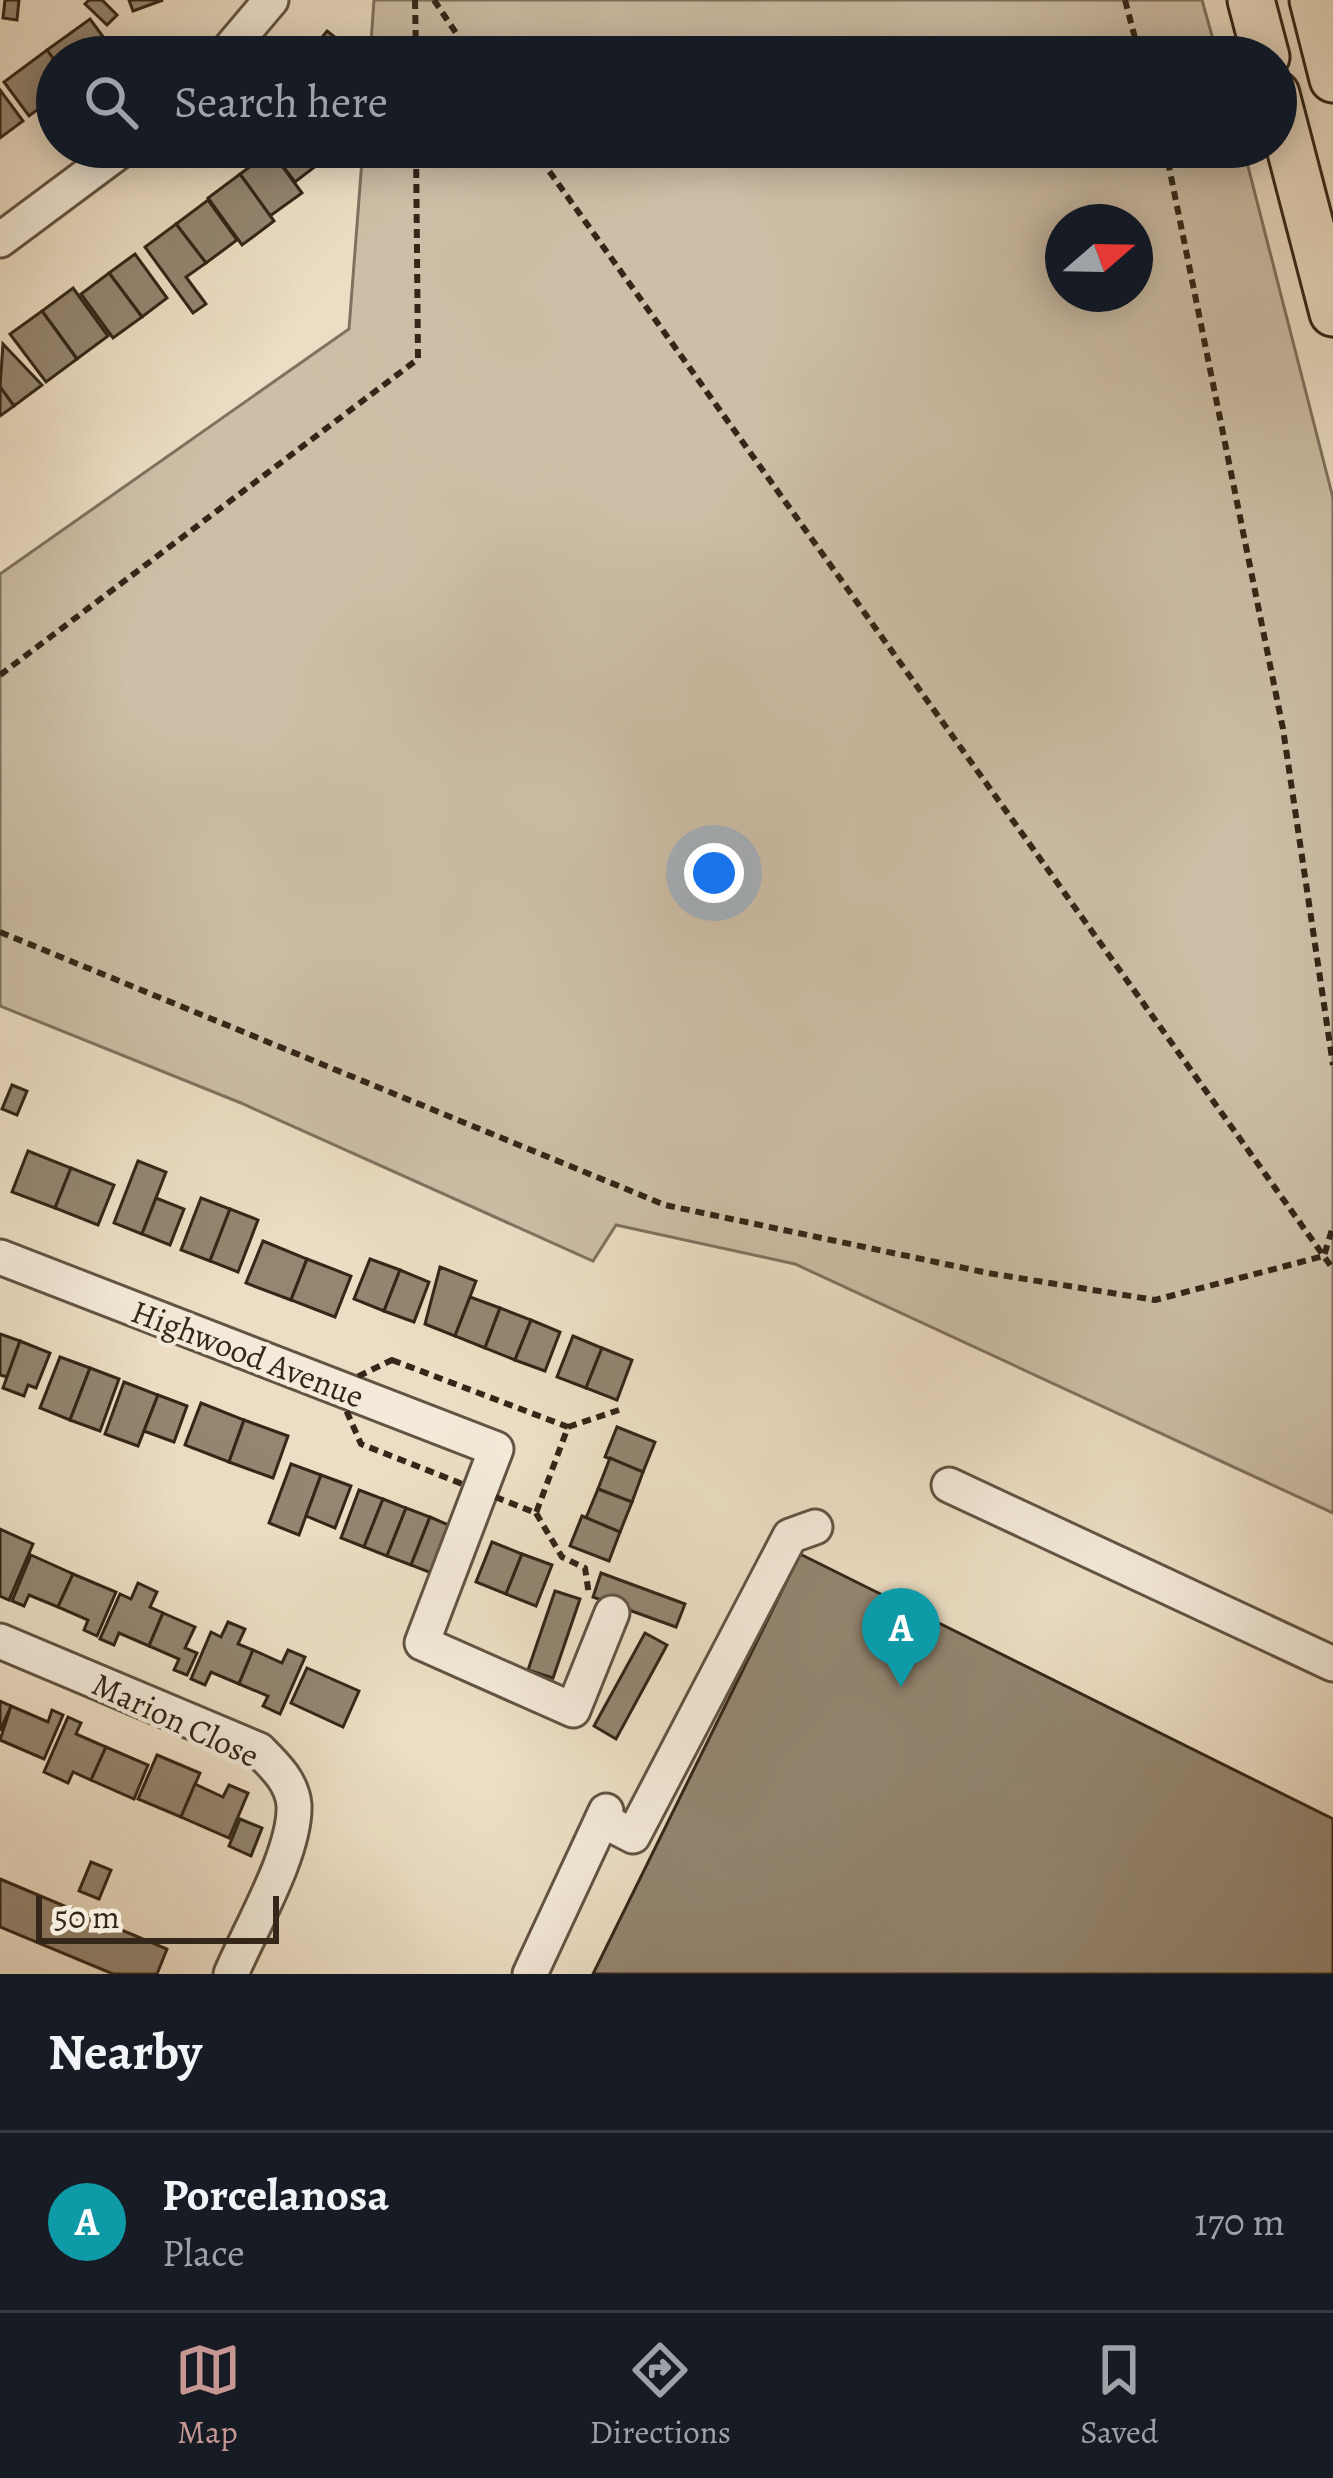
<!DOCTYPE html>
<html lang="en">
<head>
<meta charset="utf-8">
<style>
	body { margin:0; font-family:Alegreya,serif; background:#242831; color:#f1f3f6 }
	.compass { position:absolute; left:1045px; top:204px; width:108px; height:108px; border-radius:50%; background:#171b24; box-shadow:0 6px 30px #0003; rotate:70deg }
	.scale { position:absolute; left:36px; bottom:30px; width:243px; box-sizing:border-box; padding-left:12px; border:6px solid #342618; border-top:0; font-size:33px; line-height:42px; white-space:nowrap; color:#342618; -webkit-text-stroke:9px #f3ead9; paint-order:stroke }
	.you { position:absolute; left:714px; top:873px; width:42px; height:42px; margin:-30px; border:9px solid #fff; border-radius:50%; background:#1a73e8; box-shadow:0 0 0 18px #1a73e833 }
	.badge { display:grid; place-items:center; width:78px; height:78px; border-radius:50%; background:#c59692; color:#fff; font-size:39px; font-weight:700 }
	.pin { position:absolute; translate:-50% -99px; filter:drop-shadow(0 3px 6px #0008) }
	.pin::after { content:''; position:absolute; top:63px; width:42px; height:36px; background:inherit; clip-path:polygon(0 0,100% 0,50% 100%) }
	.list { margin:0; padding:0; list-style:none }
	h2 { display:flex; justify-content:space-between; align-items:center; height:156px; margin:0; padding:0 48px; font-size:51px }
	h2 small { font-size:39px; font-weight:400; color:#9ea1a6 }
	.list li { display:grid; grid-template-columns:78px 1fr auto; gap:36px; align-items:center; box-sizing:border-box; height:180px; padding:0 48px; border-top:3px solid #363941 }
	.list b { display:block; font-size:45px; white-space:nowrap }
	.list p { margin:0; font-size:39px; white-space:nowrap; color:#9ea1a6 }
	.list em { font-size:39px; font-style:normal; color:#9ea1a6 }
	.icon { flex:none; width:66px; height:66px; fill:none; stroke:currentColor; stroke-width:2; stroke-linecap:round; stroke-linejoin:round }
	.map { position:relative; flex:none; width:1333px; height:1974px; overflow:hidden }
	.search { position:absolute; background:#171b24; box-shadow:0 6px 30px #0003; left:36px; right:36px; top:36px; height:132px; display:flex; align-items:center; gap:30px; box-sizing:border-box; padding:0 42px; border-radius:66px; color:#9ea1a6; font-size:45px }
	.sheet { height:336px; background:#171b24 }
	nav { display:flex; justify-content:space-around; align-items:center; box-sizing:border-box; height:168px; border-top:3px solid #363941; background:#171b24; font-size:33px; color:#9ea1a6 }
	nav a { display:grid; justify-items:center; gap:6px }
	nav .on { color:#c59692 }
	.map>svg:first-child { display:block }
	.green { fill:#cdbfa7; stroke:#807260; stroke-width:3; fill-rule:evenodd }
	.building { fill:#948671; stroke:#342618; stroke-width:3 }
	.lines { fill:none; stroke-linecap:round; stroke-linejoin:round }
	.minor-casing { stroke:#625443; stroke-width:39 }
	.major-casing { stroke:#342618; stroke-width:51 }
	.path { stroke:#342618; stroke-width:6; stroke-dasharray:9 6; stroke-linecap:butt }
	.minor { stroke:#f3ead9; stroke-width:33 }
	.major { stroke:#ecdec4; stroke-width:45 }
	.labels { text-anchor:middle; stroke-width:9; stroke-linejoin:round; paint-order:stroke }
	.street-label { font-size:33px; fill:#342618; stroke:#f3ead9 }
</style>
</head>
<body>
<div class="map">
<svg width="1333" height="1974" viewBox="0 0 1333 1974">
	<rect width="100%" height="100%" fill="#ecdec4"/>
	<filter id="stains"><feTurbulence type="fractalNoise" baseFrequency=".00167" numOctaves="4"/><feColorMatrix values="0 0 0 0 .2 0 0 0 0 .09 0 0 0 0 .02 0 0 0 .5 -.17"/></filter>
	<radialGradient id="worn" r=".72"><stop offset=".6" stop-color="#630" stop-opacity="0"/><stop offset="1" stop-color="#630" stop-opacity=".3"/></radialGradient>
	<!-- green -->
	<g class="green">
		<polygon points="374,0 1202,0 1218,57 370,57"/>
		<path d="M363,147h880l90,351v1015l-538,-249 -179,-39 -23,36 -352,-158 -241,-97v-432l349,-245zM1135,222v72h-72v-72z"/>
	</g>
	<!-- building -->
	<g class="building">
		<polygon points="5,0 19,0 17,20 3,18"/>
		<polygon points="89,0 102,0 117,15 107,25 85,4"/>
		<polygon points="129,0 163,0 133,11"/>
		<polygon points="90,19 115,53 57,57 57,64 47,50"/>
		<polygon points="327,31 341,42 329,57 313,57 309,54"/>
		<polygon points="47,50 57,64 57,95 29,116 4,82"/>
		<polygon points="0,90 23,121 0,138"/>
		<polygon points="268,147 317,147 325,159 295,182"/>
		<polygon points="317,147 354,147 355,149 331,166"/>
		<polygon points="271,151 302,193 270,216 240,174"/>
		<polygon points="240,174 274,221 242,245 208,198"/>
		<polygon points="208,200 237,240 206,263 176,224"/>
		<polygon points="176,224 206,263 186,277 206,304 193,313 145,247"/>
		<polygon points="135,254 167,298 142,317 109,273"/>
		<polygon points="109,273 142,317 113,338 81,294"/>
		<polygon points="73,288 108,336 77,359 42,311"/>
		<polygon points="42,311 77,359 46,382 10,334"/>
		<polygon points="3,344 42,385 14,406 0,387"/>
		<polygon points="0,387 14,406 0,416"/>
		<polygon points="12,1085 27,1091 17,1115 2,1109"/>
		<polygon points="28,1151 71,1168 55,1208 12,1192"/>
		<polygon points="138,1161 166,1172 142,1234 114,1223"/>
		<polygon points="71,1168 114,1185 98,1225 55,1208"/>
		<polygon points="156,1198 184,1209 170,1245 142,1234"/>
		<polygon points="201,1198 230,1209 210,1261 181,1250"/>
		<polygon points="230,1209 258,1220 238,1272 210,1261"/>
		<polygon points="263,1241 307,1259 291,1300 246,1283"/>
		<polygon points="307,1259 351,1276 335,1317 291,1300"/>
		<polygon points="370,1259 400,1270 384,1311 354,1299"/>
		<polygon points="440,1267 476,1281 455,1336 425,1324"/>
		<polygon points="400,1270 429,1282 414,1322 384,1311"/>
		<polygon points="470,1297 500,1308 485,1348 455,1336"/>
		<polygon points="500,1308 531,1320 515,1360 485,1348"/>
		<polygon points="531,1320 560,1332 545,1371 515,1360"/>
		<polygon points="0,1334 20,1341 7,1377 0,1375"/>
		<polygon points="573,1336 602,1348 586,1388 557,1377"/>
		<polygon points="20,1341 50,1353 36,1388 28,1385 24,1396 3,1388"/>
		<polygon points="602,1348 632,1360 617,1400 586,1388"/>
		<polygon points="60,1357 90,1368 70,1420 40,1408"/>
		<polygon points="90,1368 119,1379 100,1431 70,1420"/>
		<polygon points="124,1382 158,1395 138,1446 105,1434"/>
		<polygon points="158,1395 187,1406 174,1442 144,1431"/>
		<polygon points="201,1403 244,1420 229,1462 185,1445"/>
		<polygon points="244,1420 288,1436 273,1478 229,1462"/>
		<polygon points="617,1427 655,1442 643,1472 605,1457"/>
		<polygon points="610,1458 643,1472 632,1502 598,1489"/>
		<polygon points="291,1464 321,1475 299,1535 269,1523"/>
		<polygon points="321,1475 351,1486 335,1528 306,1516"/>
		<polygon points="598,1489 632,1502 620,1532 586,1518"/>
		<polygon points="359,1490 383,1499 364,1547 341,1538"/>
		<polygon points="383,1499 406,1508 387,1556 364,1547"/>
		<polygon points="406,1508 430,1517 411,1565 387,1556"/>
		<polygon points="582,1516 620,1532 609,1561 570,1546"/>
		<polygon points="430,1517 453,1527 434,1574 411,1565"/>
		<polygon points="0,1529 33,1544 9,1600 0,1596"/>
		<polygon points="492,1542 522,1554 506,1594 476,1582"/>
		<polygon points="522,1554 552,1565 536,1606 506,1594"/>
		<polygon points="800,1554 1333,1819 1333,1974 593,1974"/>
		<polygon points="31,1555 73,1574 58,1607 29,1595 24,1606 12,1601"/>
		<polygon points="601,1573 685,1604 676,1627 593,1597"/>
		<polygon points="73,1574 116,1592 97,1636 84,1630 88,1620 58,1607"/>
		<polygon points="138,1583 157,1592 150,1607 163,1613 149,1646 119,1633 114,1645 100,1639 120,1594 131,1599"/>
		<polygon points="555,1591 580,1599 553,1678 528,1670"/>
		<polygon points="163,1613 195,1627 185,1648 197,1653 187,1675 174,1670 179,1659 149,1646"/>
		<polygon points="228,1622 245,1629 238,1644 253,1650 239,1684 211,1672 205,1685 191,1679 211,1632 221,1637"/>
		<polygon points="645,1633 667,1645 616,1739 594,1726"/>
		<polygon points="253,1650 282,1663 288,1650 305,1657 280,1714 263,1706 268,1696 239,1684"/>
		<polygon points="307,1668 359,1691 343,1727 291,1703"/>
		<polygon points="0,1701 11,1706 0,1731"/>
		<polygon points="11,1706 48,1722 52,1710 63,1715 44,1759 0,1740"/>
		<polygon points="68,1717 81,1723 76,1734 106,1747 91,1780 73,1772 68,1783 44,1772"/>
		<polygon points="106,1747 148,1765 134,1799 91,1780"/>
		<polygon points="157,1755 200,1773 181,1817 138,1799"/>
		<polygon points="195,1784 223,1797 229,1785 248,1793 229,1838 181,1817"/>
		<polygon points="240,1819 262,1828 251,1856 229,1846"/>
		<polygon points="91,1862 111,1870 99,1899 79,1891"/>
		<polygon points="0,1879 167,1949 157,1974 113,1974 0,1927"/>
	</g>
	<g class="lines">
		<!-- minor casing -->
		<g class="minor-casing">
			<g id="minor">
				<polyline points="223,57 271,0"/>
				<polyline points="0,240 125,147"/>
				<polyline points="0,1257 496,1449 422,1643 573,1710 612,1613"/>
				<polyline points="949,1485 1333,1664"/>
				<path d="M0,1641l259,109c16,16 33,32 35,55 2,47 -44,124 -63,169"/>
				<polyline points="602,1820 633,1836 790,1536 815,1527"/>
				<polyline points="530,1974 606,1811"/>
			</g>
		</g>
		<!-- major casing -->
		<g class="major-casing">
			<g id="major">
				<polyline points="1251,0 1266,57"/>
				<polyline points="1313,0 1333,79"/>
				<polyline points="1276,94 1333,313"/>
			</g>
		</g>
		<!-- path -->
		<g class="path">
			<polyline points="415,0 416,57"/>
			<polyline points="434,0 472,57"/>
			<polyline points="1125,0 1140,57"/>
			<polyline points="532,147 1333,1269"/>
			<polyline points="1165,147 1283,729 1333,1065"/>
			<polyline points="0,675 418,359 416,147"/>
			<polyline points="0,932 665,1205 988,1273 1155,1300 1324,1256 1333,1226"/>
			<polygon points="392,1360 568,1427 536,1513 361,1444 336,1387"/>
			<polyline points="568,1427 619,1410"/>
			<polyline points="536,1513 562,1557 585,1568 589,1595"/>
		</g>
		<!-- minor -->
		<use href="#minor" class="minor"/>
		<!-- major -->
		<use href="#major" class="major"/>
	</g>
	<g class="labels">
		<!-- street labels -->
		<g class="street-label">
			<text transform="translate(248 1353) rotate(21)" y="12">Highwood Avenue</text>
			<text transform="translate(176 1719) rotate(25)" y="12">Marion Close</text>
		</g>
	</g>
	<rect width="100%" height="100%" filter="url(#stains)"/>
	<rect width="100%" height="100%" fill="url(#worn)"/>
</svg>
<svg class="compass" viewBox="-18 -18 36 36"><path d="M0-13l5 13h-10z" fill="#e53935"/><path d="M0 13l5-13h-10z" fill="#9ea1a6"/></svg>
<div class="scale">50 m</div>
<div class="you"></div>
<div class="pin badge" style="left:901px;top:1687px;background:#0f9aa8">A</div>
<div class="search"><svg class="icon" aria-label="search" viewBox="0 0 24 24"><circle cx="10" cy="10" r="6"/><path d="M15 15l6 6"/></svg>Search here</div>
</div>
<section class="sheet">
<h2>Nearby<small></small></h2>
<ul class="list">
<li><span class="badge" style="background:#0f9aa8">A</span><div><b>Porcelanosa</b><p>Place</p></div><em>170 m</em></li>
</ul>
</section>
<nav>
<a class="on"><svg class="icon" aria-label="map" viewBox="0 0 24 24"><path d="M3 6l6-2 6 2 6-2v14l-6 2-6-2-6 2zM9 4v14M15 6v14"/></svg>Map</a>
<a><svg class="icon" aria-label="directions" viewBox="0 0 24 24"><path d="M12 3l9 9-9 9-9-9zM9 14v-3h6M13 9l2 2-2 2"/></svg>Directions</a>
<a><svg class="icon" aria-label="saved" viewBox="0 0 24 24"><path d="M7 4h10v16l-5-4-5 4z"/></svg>Saved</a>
</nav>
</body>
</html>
